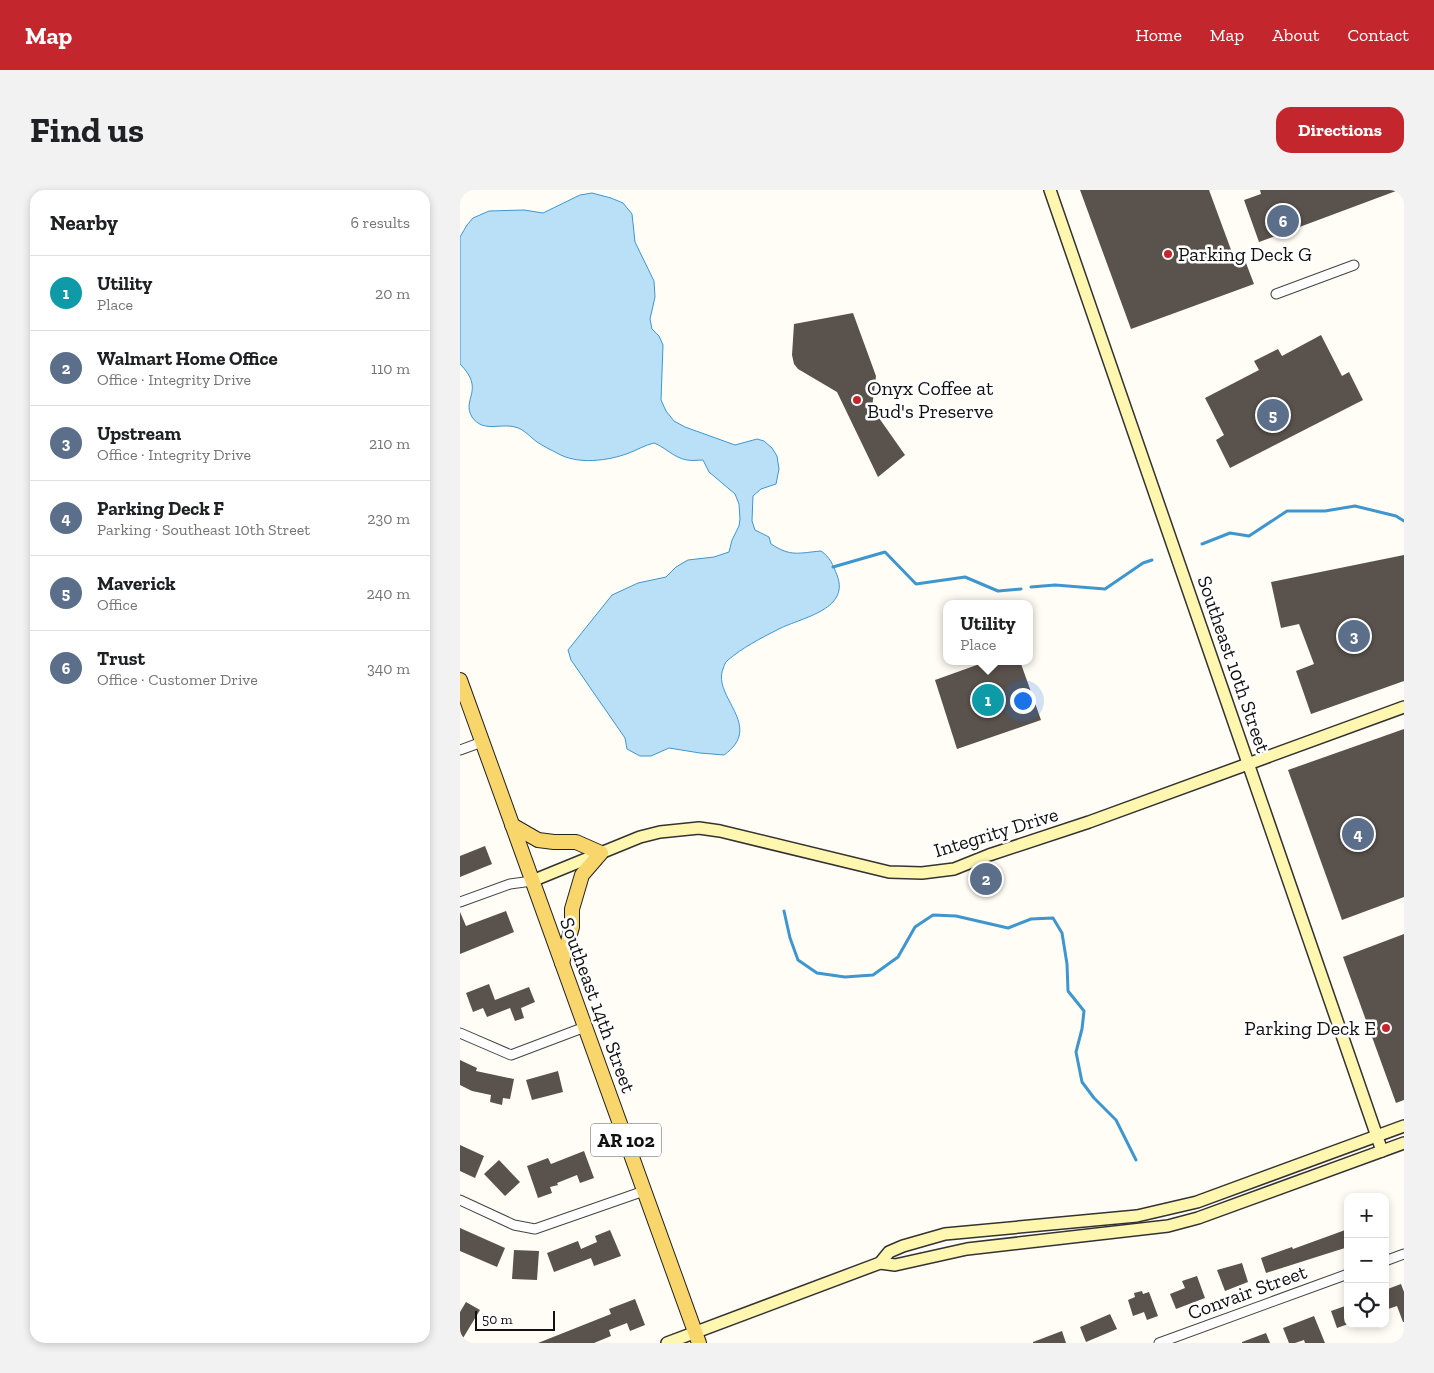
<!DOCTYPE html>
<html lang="en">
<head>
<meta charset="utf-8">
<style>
	body { margin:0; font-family:"Zilla Slab",serif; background:#f2f2f2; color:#202124 }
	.controls { position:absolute; right:15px; bottom:15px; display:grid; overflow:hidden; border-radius:10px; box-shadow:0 2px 8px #0003 }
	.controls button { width:45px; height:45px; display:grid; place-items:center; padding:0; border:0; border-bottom:1px solid #e0e0e0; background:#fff; color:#202124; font:25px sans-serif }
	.scale { position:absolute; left:15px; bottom:12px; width:80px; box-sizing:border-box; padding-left:5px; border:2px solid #111; border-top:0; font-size:14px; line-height:18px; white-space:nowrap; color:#111; -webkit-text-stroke:4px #fff; paint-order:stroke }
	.you { position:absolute; left:562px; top:510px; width:18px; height:18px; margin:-12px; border:4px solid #fff; border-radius:50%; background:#1a73e8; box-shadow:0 0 0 8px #1a73e833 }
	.badge { display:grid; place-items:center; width:32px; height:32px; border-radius:50%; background:#c4262e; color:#fff; font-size:16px; font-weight:700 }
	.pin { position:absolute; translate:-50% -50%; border:2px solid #fff; box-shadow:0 1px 5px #0006 }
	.popup { position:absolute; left:483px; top:410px; width:90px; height:65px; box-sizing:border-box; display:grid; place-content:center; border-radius:10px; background:#fff; filter:drop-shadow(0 1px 4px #0005); font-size:16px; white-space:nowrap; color:#757577 }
	.popup b { font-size:19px; color:#202124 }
	.popup::after { content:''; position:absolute; left:50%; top:100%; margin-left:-10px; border:10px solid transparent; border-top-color:#fff }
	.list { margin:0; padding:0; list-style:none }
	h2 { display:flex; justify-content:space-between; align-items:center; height:65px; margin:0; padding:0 20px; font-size:21px }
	h2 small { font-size:16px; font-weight:400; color:#757577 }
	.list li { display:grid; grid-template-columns:32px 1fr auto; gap:15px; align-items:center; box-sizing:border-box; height:75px; padding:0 20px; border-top:1px solid #e0e0e0 }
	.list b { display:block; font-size:19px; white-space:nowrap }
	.list p { margin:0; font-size:16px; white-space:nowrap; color:#757577 }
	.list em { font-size:16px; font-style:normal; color:#757577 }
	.icon { flex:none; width:28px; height:28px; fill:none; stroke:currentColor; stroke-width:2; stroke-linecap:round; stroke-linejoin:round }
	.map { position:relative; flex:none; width:944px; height:1153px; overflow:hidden; border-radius:15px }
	header { display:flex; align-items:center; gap:30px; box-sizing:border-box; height:70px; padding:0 25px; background:#c4262e; color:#fff }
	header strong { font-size:24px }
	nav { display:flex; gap:28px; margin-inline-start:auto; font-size:18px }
	.intro { display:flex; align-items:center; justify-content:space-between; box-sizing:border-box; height:120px; padding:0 30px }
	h1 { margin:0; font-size:35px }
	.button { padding:12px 22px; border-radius:15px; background:#c4262e; color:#fff; font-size:18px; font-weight:700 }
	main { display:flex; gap:30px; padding:0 30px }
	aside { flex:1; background:#fff; border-radius:15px; box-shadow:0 2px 8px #0003 }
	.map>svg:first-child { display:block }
	.water { fill:#b9e0f7; stroke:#3f96cf }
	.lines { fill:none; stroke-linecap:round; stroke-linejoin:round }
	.stream { stroke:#3f96cf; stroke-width:3 }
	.building { fill:#5a524d }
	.street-casing { stroke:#444; stroke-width:11 }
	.secondary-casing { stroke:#333; stroke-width:14 }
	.primary-casing { stroke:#222; stroke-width:16 }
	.street { stroke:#fff; stroke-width:9 }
	.secondary { stroke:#fff6b0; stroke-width:11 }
	.primary { stroke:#f9d66b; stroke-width:14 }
	.poi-dot { fill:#c4262e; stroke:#fff; stroke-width:2 }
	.labels { text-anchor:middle; stroke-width:5; stroke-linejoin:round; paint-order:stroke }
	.shield { fill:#fff; stroke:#585858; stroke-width:1 }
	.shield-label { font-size:19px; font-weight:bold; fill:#111 }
	.poi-label { font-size:20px; fill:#111; stroke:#fff; text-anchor:start }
	.street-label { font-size:20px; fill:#111; stroke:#fff }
</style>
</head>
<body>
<header>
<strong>Map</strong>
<nav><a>Home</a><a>Map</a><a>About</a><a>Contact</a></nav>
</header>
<div class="intro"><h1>Find us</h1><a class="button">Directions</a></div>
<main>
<aside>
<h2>Nearby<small>6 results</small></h2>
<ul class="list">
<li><span class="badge" style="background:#0f9aa8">1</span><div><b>Utility</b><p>Place</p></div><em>20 m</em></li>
<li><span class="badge" style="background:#5c6f8a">2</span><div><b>Walmart Home Office</b><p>Office · Integrity Drive</p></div><em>110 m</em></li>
<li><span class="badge" style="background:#5c6f8a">3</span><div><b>Upstream</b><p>Office · Integrity Drive</p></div><em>210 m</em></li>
<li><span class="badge" style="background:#5c6f8a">4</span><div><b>Parking Deck F</b><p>Parking · Southeast 10th Street</p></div><em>230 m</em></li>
<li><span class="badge" style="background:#5c6f8a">5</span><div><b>Maverick</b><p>Office</p></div><em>240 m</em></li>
<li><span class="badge" style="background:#5c6f8a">6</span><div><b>Trust</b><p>Office · Customer Drive</p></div><em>340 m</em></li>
</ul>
</aside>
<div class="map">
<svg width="944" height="1153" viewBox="0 0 944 1153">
	<rect width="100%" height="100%" fill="#fffdf5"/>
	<!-- water -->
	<path class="water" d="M132,3l19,5 12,5 9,11 3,28 19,39 1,16 -5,22 2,10 7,7 4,9 -2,55 5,11 8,10 11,6 50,18 22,-6 7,2 8,7 5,8 2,13 -3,15 -15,5 -8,7 -1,25 3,9 14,7 2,7c20,13 27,9 50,7 9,6 12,14 16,24 14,36 -39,43 -60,55 -16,8 -35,18 -49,30 -3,2 -4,6 -5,9 -11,28 42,57 1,86l-24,-2 -31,-5 -18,8h-11l-13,-7 -2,-11 -54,-78 -3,-10 44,-55 26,-12 28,-6 10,-10 12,-7 26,-3 15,-5 3,-12 7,-14 1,-7 -1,-15 -4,-10 -26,-22 -6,-12c-5,0 -11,1 -16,0 -13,-2 -22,-13 -33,-17 -9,2 -17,7 -25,10 -21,8 -52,12 -72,0 -6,-3 -14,-7 -20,-11 -7,-5 -13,-13 -22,-15 -15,-4 -32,6 -43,-10 -11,-18 14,-27 -12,-53v-127l7,-12 6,-7 16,-7 35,-1 19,3 37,-18z"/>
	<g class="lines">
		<!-- stream -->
		<g class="stream">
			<polyline points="742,354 770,343 789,346 827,321 865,321 895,316 936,326 944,331"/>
			<polyline points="373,377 425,362 456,394 505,387 538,401 561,399"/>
			<polyline points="571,397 595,395 645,399 683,373 692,370"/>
			<polyline points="324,721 330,748 338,770 357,783 385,787 413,785 438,767 455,737 473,725 496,726 548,738 571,729 593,728 602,743 607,774 608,801 624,821 622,839 616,862 622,892 634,908 656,930 676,970"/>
		</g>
	</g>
	<!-- building -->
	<g class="building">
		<polygon points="620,0 749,0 777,76 786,73 794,94 671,139"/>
		<polygon points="800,0 936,0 936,1 799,52 784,10 801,4"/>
		<polygon points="393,123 416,186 412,218 445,265 418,287 377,202 338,179 334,174 332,165 334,134"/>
		<polygon points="861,145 882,186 889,182 903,210 770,278 756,250 764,245 745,208 799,180 794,171 818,159 822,166"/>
		<polygon points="944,365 944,491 851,524 836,481 854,474 839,434 821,438 811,392"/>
		<polygon points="528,471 560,471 581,530 497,559 475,490"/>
		<polygon points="944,539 944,707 882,730 828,580"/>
		<polygon points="25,656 32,674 0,687 0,666"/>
		<polygon points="46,721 54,742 0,764 0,722 6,736"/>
		<polygon points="944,744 944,910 936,913 883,767"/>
		<polygon points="29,794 35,810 69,797 75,812 61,818 64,828 55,831 50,818 27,827 23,818 13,822 6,803"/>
		<polygon points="0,870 17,878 16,881 54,889 50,909 43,908 42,915 30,912 31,905 12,901 0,895"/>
		<polygon points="98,881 103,902 72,910 66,890"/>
		<polygon points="0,955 24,966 15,988 0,981"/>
		<polygon points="124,961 134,988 120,993 117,985 97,993 98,995 90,997 92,1003 78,1008 67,976 88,968 91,974"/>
		<polygon points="39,970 60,992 45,1006 24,984"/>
		<polygon points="0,1038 45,1058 37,1077 0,1061"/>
		<polygon points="888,1039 888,1057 806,1083 801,1068 832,1057 833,1059"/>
		<polygon points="150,1040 161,1066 134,1076 131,1068 94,1082 87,1063 118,1051 121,1059 137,1052 135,1046"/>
		<polygon points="54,1060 79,1061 77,1090 52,1089"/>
		<polygon points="782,1073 788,1092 765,1101 757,1080"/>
		<polygon points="737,1086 745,1108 716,1119 710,1104 725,1098 722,1091"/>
		<polygon points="941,1094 944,1102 944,1132 943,1132 937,1116 925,1120 925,1100"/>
		<polygon points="682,1101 683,1104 689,1102 698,1126 687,1130 684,1122 673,1126 668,1110 675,1107 674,1103"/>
		<polygon points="175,1109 185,1135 170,1141 167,1133 149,1140 151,1146 134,1153 78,1153 151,1124 149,1119"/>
		<polygon points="6,1112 20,1120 0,1153 0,1122"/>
		<polygon points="888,1115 888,1134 877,1138 871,1121"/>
		<polygon points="650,1124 657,1139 626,1152 620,1137"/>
		<polygon points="854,1126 865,1153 845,1153 844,1150 835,1153 829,1153 823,1138"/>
		<polygon points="602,1141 606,1153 573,1153 573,1152"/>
		<polygon points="806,1143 810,1153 782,1153 782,1152"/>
	</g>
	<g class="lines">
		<!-- street casing -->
		<g class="street-casing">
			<g id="street">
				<polyline points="816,104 894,75"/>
				<polyline points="0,560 22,552"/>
				<polyline points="0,712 50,694 72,691"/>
				<polyline points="0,843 51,865 125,837"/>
				<polyline points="0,1010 54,1035 75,1039 184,1001"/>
				<polyline points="925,1071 944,1064"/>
				<polyline points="699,1153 888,1084"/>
			</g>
		</g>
		<!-- secondary casing -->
		<g class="secondary-casing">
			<g id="secondary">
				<polyline points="590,0 922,961"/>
				<polyline points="72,691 180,647 200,642 239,638 260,641 429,682 462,683 494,679 529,665 629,632 944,517"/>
				<polyline points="420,1073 435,1075 507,1059 708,1036 738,1028 944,953"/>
				<polyline points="207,1153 420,1073 429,1062 443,1056 485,1044 677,1026 737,1012 944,936"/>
			</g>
		</g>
		<!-- primary casing -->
		<g class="primary-casing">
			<g id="primary">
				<polyline points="0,490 239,1153"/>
				<polyline points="52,635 78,650 94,652 116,652 141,663 122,685 112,719 112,737 102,773"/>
			</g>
		</g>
		<!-- street -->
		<use href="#street" class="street"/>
		<!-- secondary -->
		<use href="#secondary" class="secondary"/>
		<!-- primary -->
		<use href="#primary" class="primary"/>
	</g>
	<!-- markers -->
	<g class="poi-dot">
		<circle cx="708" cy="64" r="5"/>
		<circle cx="397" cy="210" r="5"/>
		<circle cx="926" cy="838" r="5"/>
	</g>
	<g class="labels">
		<!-- shield labels -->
		<rect class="shield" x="131" y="933.5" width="70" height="33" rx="4"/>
		<g class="shield-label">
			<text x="166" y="957">AR 102</text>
		</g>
		<!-- poi labels -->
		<g class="poi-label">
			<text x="718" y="71">Parking Deck G</text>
			<text x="407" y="205">Onyx Coffee at<tspan x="407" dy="23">Bud's Preserve</tspan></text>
			<text x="916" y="845" text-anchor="end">Parking Deck E</text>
		</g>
		<!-- street labels -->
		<g class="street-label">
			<text transform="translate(774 474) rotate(71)" y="7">Southeast 10th Street</text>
			<text transform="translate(536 642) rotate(-17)" y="7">Integrity Drive</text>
			<text transform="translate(138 815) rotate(70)" y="7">Southeast 14th Street</text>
			<text transform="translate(787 1102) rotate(-20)" y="7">Convair Street</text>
		</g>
	</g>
</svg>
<div class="controls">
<button>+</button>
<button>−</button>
<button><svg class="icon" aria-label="locate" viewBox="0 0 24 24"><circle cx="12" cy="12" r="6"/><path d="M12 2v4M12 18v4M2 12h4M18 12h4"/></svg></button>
</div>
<div class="scale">50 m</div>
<div class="you"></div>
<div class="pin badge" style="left:528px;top:510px;background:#0f9aa8">1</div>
<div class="popup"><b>Utility</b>Place</div>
<div class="pin badge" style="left:526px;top:689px;background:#5c6f8a">2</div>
<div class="pin badge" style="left:894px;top:446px;background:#5c6f8a">3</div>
<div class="pin badge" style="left:898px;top:644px;background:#5c6f8a">4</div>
<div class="pin badge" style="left:813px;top:225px;background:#5c6f8a">5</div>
<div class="pin badge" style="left:823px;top:31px;background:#5c6f8a">6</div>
</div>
</main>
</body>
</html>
